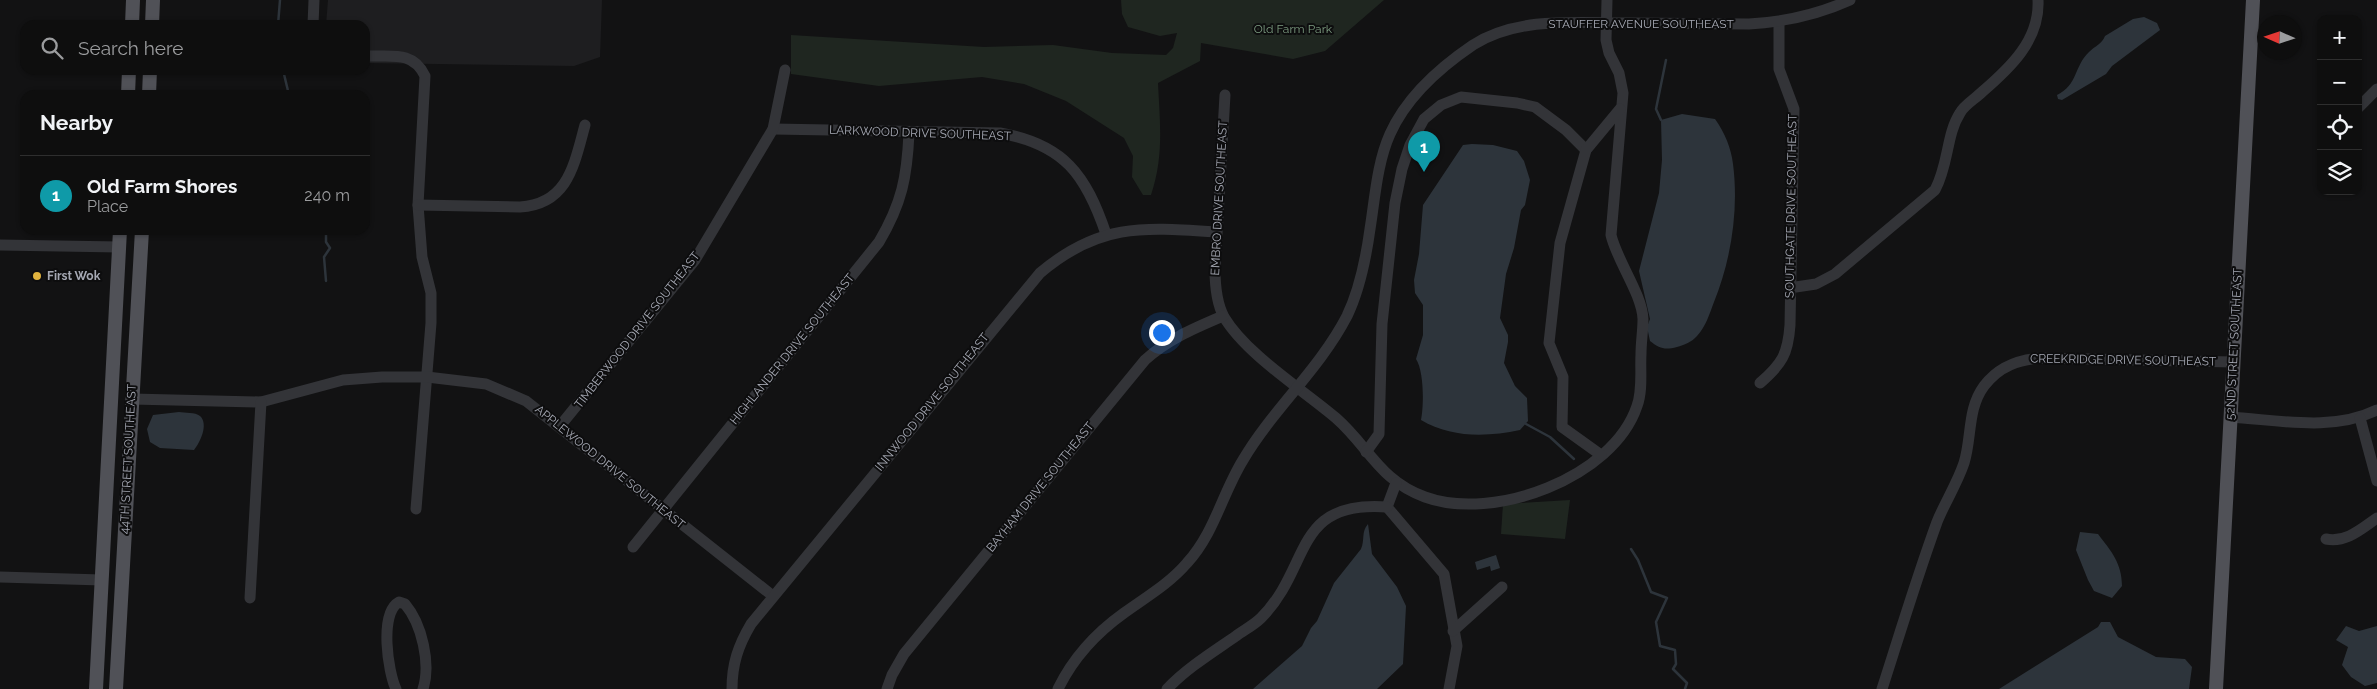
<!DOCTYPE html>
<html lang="en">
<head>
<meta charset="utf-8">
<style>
	body { margin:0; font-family:Raleway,sans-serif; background:#1c1c1c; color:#f1f3f6 }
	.controls { position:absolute; right:15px; top:15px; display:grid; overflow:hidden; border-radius:10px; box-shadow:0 1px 4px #0004 }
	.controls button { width:45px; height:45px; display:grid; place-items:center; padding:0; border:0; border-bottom:1px solid #2e2e2e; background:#0e0e0e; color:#f1f3f6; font:25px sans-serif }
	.compass { position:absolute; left:2257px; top:15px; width:45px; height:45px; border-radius:50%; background:#0e0e0e; box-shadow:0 1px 4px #0004; rotate:273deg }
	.you { position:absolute; left:1161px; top:332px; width:18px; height:18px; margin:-12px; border:4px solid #fff; border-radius:50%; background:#1a73e8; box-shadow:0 0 0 8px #1a73e833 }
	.badge { display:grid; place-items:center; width:32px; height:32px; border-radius:50%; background:#e0b23e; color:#fff; font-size:16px; font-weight:700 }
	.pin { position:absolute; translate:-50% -41px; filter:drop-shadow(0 1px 2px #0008) }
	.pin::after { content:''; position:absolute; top:26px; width:18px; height:15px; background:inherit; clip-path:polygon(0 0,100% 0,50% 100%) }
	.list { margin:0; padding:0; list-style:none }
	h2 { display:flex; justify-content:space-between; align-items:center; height:65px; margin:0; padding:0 20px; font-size:21px }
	h2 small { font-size:16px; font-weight:400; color:#9b9c9e }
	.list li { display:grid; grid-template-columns:32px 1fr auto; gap:15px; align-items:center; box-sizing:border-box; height:80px; padding:0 20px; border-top:1px solid #2e2e2e }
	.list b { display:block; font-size:19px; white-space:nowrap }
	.list p { margin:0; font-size:16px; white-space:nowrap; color:#9b9c9e }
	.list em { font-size:16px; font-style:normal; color:#9b9c9e }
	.icon { flex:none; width:28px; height:28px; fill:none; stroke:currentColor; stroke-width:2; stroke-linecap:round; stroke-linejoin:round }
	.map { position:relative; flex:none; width:2377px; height:689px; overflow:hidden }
	.search { position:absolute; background:#0e0e0e; box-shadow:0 1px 4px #0004; left:20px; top:20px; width:350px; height:55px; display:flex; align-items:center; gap:12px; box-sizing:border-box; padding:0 18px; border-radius:15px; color:#9b9c9e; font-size:19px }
	.panel { position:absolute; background:#0e0e0e; box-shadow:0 1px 4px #0004; left:20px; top:90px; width:350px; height:145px; border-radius:15px }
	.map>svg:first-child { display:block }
	.built { fill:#1e1e20 }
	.green { fill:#1f2620 }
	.water { fill:#2d343b }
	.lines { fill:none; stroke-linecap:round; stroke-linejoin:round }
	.stream { stroke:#2d343b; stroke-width:2.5 }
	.minor { stroke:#333438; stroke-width:11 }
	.major { stroke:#505157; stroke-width:14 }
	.poi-dot { fill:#e0b23e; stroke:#0d0d0e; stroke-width:2 }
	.labels { text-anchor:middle; stroke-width:4; stroke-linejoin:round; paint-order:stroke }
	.street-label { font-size:12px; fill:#a5a8b3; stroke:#0d0d0e }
	.park-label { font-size:12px; fill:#7d9c81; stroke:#0d0d0e }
	.poi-label { font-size:12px; font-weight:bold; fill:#a5a8b3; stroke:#0d0d0e; text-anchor:start }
</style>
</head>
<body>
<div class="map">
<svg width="2377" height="689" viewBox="0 0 2377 689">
	<rect width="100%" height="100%" fill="#121213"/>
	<!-- built -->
	<polygon class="built" points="328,0 602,0 600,57 574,66 365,63 365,25 326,25"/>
	<!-- green -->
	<g class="green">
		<path d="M1121,0h263l-59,51 -32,8 -92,-16 -1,18 -42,22c2,41 6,73 -7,112h-8l-11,-18 1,-21 -9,-18 -58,-37 -42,-17 -42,-7 -103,9 -88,-12v-39l193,12 69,-2 59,8 54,2 7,-7 4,-15 -17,3 -32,-9 -6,-13z"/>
		<polygon points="1570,500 1565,539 1501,534 1503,504"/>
	</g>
	<!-- water -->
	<g class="water">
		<path d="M2144,17l13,6 3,7 -48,36 -6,8 -44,26 -4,-1 -1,-4c21,-10 17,-29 32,-43 6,-6 13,-8 16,-16l28,-17z"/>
		<path d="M1682,114l33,5c10,14 16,29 18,45 6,46 -2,96 -19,138 -5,13 -8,24 -17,34 -5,6 -13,9 -20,11 -12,3 -17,2 -27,-6l-3,-14 3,-8 -11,-48 20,-78 3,-33 -1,-40z"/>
		<path d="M1472,144l21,1 24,6 7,10 6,19 -5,25 -4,5 -7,38 -8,26 -6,44 8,17v7l-4,21 11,23 12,12 1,23 -8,9c-33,7 -69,8 -99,-10 3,-15 3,-49 -5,-61l7,-24v-30l-8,-12 -1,-13 5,-26 4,-49 40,-60z"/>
		<path d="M179,412c6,1 16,0 21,4 9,8 0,27 -6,34l-34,-2 -10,-6 -3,-13 6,-14z"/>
		<path d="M1368,524l4,30 25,33 9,19 -3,58 -26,25h-124l49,-43 9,-18 6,-7 17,-38 27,-34c4,-9 0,-17 7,-25z"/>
		<path d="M2080,532l18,2c13,17 24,29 24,52l-10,12 -18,-7 -6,-11 -12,-30z"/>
		<polygon points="1496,555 1500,568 1491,571 1490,566 1477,570 1475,562"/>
		<polygon points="2101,622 2110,622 2118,637 2156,657 2185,659 2192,667 2189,689 1999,689 2098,627"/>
		<polygon points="2346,626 2359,631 2377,626 2377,683 2365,686 2351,677 2342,665 2348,647 2336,640"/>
	</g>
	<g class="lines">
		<!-- stream -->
		<g class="stream">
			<polyline points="278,25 280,0"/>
			<polyline points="283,70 289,95"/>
			<polyline points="1661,120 1656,109 1666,60"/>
			<polyline points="326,281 324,257 330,248 326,242 326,230"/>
			<polyline points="1526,424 1550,437 1574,459"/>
			<polyline points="1631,549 1638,560 1651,592 1667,598 1656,622 1660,646 1675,650 1676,664 1673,669 1687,683 1685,689"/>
		</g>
		<!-- minor -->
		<g class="minor">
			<polyline points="313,25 314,0"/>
			<path d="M365,56c25,1 48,-6 60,20l-7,129 4,52 9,36v30l-15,186"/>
			<path d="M1225,95l-10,174c0,14 2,35 9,48 22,37 79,73 112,101 33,29 44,63 89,79 68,25 188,-19 212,-91 6,-16 3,-36 4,-52 0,-12 2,-23 2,-35 -1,-25 -26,-58 -32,-84l12,-142 -4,-20 -10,-20 -3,-13 1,-40"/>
			<polyline points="2358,108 2377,89"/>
			<path d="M773,129l227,4c64,11 86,42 106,101"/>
			<path d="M418,205l102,2c48,-3 54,-42 65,-82"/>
			<polyline points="0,245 119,247"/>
			<path d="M1789,288l27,-4 19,-10 100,-84c14,-26 11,-55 25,-77 4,-8 15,-14 22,-21 28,-24 58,-52 56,-92"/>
			<path d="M1760,383c22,-19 28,-29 30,-58l4,-216 -15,-40v-46"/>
			<polyline points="132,399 261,402 343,380 382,377 427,377 486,384 526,401 773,596"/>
			<path d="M2230,417c49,3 102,15 147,-7"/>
			<polyline points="2360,418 2377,481"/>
			<polyline points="560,426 695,260 773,129 785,70"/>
			<polyline points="1366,452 1379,434 1382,324 1395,203 1402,169 1410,145 1424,119 1441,105 1461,97 1517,103 1535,107 1566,130 1586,150"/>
			<polyline points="1601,455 1562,427 1563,377 1549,343 1560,243 1586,150 1620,109"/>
			<polyline points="1387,507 1444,574 1457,646 1449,689"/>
			<polyline points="1387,507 1396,483"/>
			<path d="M2326,539c20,4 35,-10 51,-21"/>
			<path d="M633,547l246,-305c23,-39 28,-65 30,-109"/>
			<polyline points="0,577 102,580"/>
			<polyline points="250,598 261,402"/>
			<polyline points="1453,631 1502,587"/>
			<path d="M396,689c-8,-17 -17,-76 3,-87l6,2c17,20 26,60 18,85"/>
			<path d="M732,689c0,-25 6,-43 19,-65l289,-351c59,-50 103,-46 176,-41"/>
			<path d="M887,689l5,-14 12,-21 241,-294c23,-21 50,-32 78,-44"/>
			<path d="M1058,689c15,-31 38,-56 66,-76 22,-16 45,-29 63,-50 28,-31 35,-69 56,-103 30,-51 76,-90 104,-144 13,-27 19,-58 23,-87 5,-31 7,-66 20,-95 17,-38 49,-66 83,-89 45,-29 106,-22 157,-22 40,0 79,1 119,1 35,-2 68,-9 101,-24"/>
			<path d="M1167,689c20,-21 46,-37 69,-53 8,-6 18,-11 25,-18 51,-51 31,-118 126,-111"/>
			<path d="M1882,689c18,-56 35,-112 55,-167 8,-20 20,-38 27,-59 8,-25 3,-54 20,-77 15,-20 35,-27 59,-28l190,4"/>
		</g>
		<!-- major -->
		<g class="major">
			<polyline points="132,25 133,0"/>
			<polyline points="152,25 153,0"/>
			<polyline points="128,95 129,70"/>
			<polyline points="149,95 150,70"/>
			<polyline points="96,689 120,230"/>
			<polyline points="116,689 142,230"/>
			<polyline points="2216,689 2253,0"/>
		</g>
	</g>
	<!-- markers -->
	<circle class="poi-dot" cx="37" cy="276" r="5"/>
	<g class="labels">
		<!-- street labels -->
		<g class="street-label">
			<text x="1641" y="28">STAUFFER AVENUE SOUTHEAST</text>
			<text transform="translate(920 133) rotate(2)" y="4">LARKWOOD DRIVE SOUTHEAST</text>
			<text transform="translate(1219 198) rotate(-87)" y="4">EMBRO DRIVE SOUTHEAST</text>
			<text transform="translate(1791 206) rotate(-89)" y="4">SOUTHGATE DRIVE SOUTHEAST</text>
			<text transform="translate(637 330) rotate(-52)" y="4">TIMBERWOOD DRIVE SOUTHEAST</text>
			<text transform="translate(2234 344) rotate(-87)" y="4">52ND STREET SOUTHEAST</text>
			<text transform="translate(792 349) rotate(-51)" y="4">HIGHLANDER DRIVE SOUTHEAST</text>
			<text transform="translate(2123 360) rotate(1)" y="4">CREEKRIDGE DRIVE SOUTHEAST</text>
			<text transform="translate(932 402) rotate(-51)" y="4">INNWOOD DRIVE SOUTHEAST</text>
			<text transform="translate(128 459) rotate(-87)" y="4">44TH STREET SOUTHEAST</text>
			<text transform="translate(610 467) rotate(39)" y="4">APPLEWOOD DRIVE SOUTHEAST</text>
			<text transform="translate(1040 487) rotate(-51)" y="4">BAYHAM DRIVE SOUTHEAST</text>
		</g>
		<!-- park labels -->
		<g class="park-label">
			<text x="1293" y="33">Old Farm Park</text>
		</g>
		<!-- poi labels -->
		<g class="poi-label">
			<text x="47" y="280">First Wok</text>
		</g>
	</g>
</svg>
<div class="controls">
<button>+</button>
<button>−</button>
<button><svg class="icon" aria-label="locate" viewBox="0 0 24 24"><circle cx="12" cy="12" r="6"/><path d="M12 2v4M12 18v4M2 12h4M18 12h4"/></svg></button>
<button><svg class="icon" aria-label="layers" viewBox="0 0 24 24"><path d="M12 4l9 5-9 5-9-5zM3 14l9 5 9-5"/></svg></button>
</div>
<svg class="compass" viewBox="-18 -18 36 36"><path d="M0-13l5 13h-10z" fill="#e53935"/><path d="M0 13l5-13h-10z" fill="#9b9c9e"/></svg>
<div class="you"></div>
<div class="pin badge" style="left:1424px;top:172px;background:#0f9aa8">1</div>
<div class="search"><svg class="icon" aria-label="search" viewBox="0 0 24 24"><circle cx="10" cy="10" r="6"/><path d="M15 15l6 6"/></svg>Search here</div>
<section class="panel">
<h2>Nearby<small></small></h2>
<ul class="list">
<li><span class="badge" style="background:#0f9aa8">1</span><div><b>Old Farm Shores</b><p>Place</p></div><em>240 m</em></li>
</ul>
</section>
</div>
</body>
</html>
